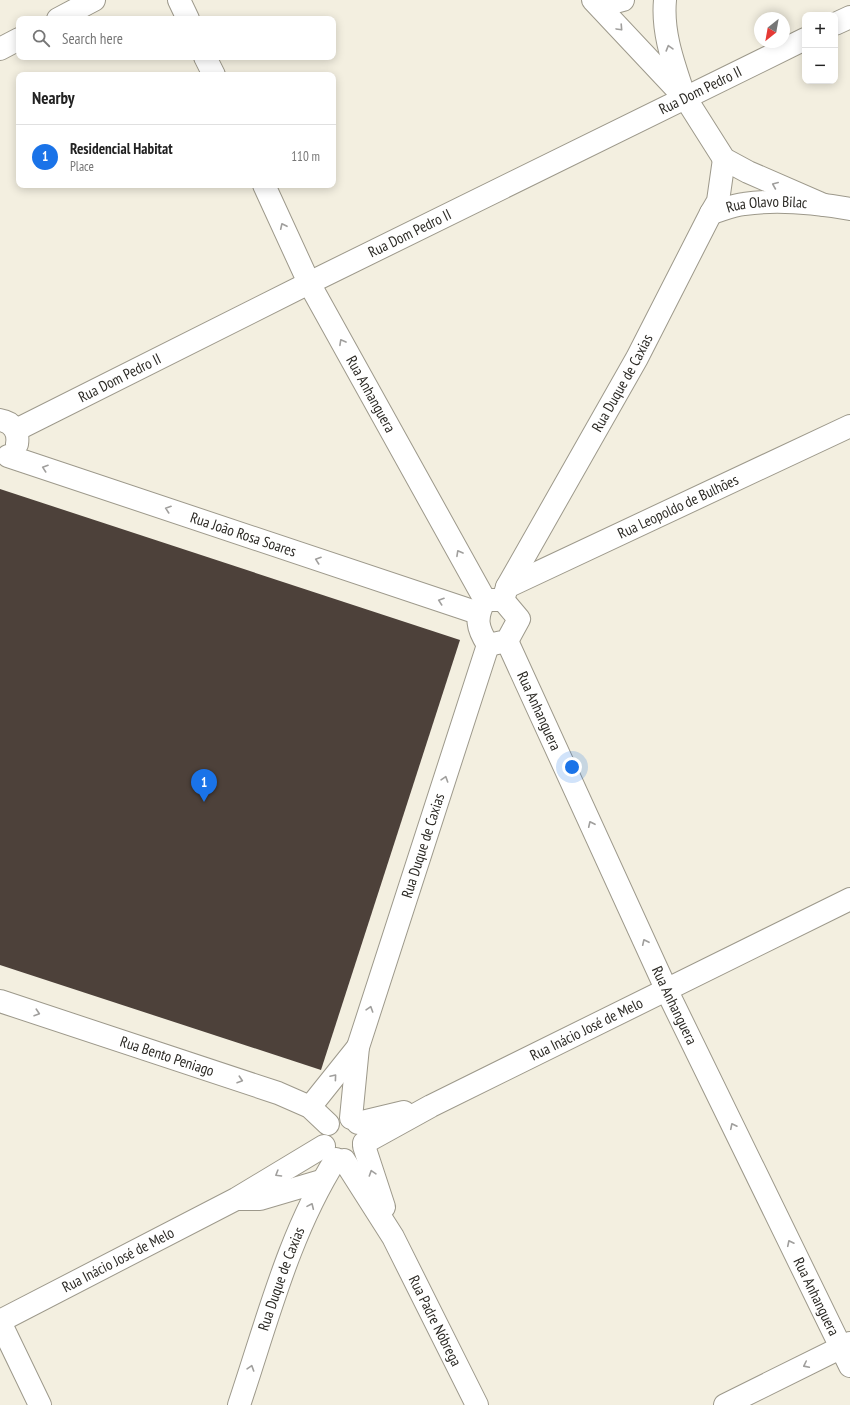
<!DOCTYPE html>
<html lang="en">
<head>
<meta charset="utf-8">
<style>
	body { margin:0; font-family:"PT Sans Narrow",sans-serif; background:#f2f2f2; color:#222 }
	.controls { position:absolute; right:12px; top:12px; display:grid; overflow:hidden; border-radius:8px; box-shadow:0 2px 10px #0003 }
	.controls button { width:36px; height:36px; display:grid; place-items:center; padding:0; border:0; border-bottom:1px solid #e0e0e0; background:#fff; color:#222; font:20px sans-serif }
	.compass { position:absolute; left:754px; top:12px; width:36px; height:36px; border-radius:50%; background:#fff; box-shadow:0 2px 10px #0003; rotate:211deg }
	.you { position:absolute; left:572px; top:767px; width:14px; height:14px; margin:-10px; border:3px solid #fff; border-radius:50%; background:#1a73e8; box-shadow:0 0 0 6px #1a73e833 }
	.badge { display:grid; place-items:center; width:26px; height:26px; border-radius:50%; background:#1a73e8; color:#fff; font-size:13px; font-weight:700 }
	.pin { position:absolute; translate:-50% -33px; filter:drop-shadow(0 1px 2px #0008) }
	.pin::after { content:''; position:absolute; top:21px; width:14px; height:12px; background:inherit; clip-path:polygon(0 0,100% 0,50% 100%) }
	.list { margin:0; padding:0; list-style:none }
	h2 { display:flex; justify-content:space-between; align-items:center; height:52px; margin:0; padding:0 16px; font-size:17px }
	h2 small { font-size:13px; font-weight:400; color:#767676 }
	.list li { display:grid; grid-template-columns:26px 1fr auto; gap:12px; align-items:center; box-sizing:border-box; height:64px; padding:0 16px; border-top:1px solid #e0e0e0 }
	.list b { display:block; font-size:15px; white-space:nowrap }
	.list p { margin:0; font-size:13px; white-space:nowrap; color:#767676 }
	.list em { font-size:13px; font-style:normal; color:#767676 }
	.icon { flex:none; width:22px; height:22px; fill:none; stroke:currentColor; stroke-width:2; stroke-linecap:round; stroke-linejoin:round }
	.map { position:relative; flex:none; width:850px; height:1405px; overflow:hidden }
	.search { position:absolute; background:#fff; box-shadow:0 2px 10px #0003; left:16px; top:16px; width:320px; height:44px; display:flex; align-items:center; gap:10px; box-sizing:border-box; padding:0 14px; border-radius:8px; color:#767676; font-size:15px }
	.panel { position:absolute; background:#fff; box-shadow:0 2px 10px #0003; left:16px; top:72px; width:320px; height:116px; border-radius:8px }
	.map>svg:first-child { display:block }
	.building { fill:#4d413a }
	.lines { fill:none; stroke-linecap:round; stroke-linejoin:round }
	.minor-casing { stroke:#9d998b; stroke-width:24 }
	.minor { stroke:#fff; stroke-width:22 }
	.oneway { stroke:#a09f9d }
	.labels { text-anchor:middle; stroke-width:4; stroke-linejoin:round; paint-order:stroke }
	.street-label { font-size:15px; fill:#2c2a25; stroke:#fefcf3 }
</style>
</head>
<body>
<div class="map">
<svg width="850" height="1405" viewBox="0 0 850 1405">
	<rect width="100%" height="100%" fill="#f3efe0"/>
	<!-- building -->
	<polygon class="building" points="0,489 460,640 321,1070 0,965"/>
	<g class="lines">
		<!-- minor casing -->
		<g class="minor-casing">
			<g id="minor">
				<polyline points="179,0 188,19"/>
				<polyline points="593,0 686,99 724,159 748,172 824,205"/>
				<polyline points="603,0 612,3 623,0"/>
				<path d="M665,0c-3,32 8,62 18,92"/>
				<polyline points="58,19 94,0"/>
				<polyline points="835,24 850,17"/>
				<polyline points="0,49 19,39"/>
				<polyline points="205,57 214,75"/>
				<path id="s1" d="M264,185l45,98 176,317"/>
				<path id="s2" d="M711,213c11,-3 22,-8 33,-9 35,-5 72,-1 106,5"/>
				<path d="M0,420c13,2 19,12 17,24"/>
				<path id="s3" d="M16,430l293,-147 496,-244"/>
				<path id="s4" d="M8,456l470,157"/>
				<path id="s5" d="M507,587l343,-161"/>
				<path d="M485,600h18l16,19 -12,22 -19,4c-11,-17 -13,-27 -3,-45z"/>
				<path id="s6" d="M503,600l4,-13 130,-229 74,-145 7,-12 6,-42"/>
				<path id="s7" d="M507,641l160,350 183,375"/>
				<path id="s8" d="M0,1001l278,92 32,14 18,17"/>
				<polyline points="310,1107 358,1047"/>
				<path id="s9" d="M351,1118l7,-71 130,-402"/>
				<polyline points="358,1123 404,1112"/>
				<path id="s10" d="M364,1143l67,-37 419,-207"/>
				<polyline points="364,1146 384,1207"/>
				<path id="s11" d="M344,1160l49,77 84,168"/>
				<polyline points="239,1199 260,1199 321,1181"/>
				<path id="s12" d="M0,1321l236,-122 88,-53"/>
				<polyline points="0,1322 40,1405"/>
				<path id="s13" d="M239,1405c28,-83 50,-172 97,-246"/>
				<polyline points="725,1405 850,1343"/>
			</g>
		</g>
		<!-- minor -->
		<use href="#minor" class="minor"/>
	</g>
	<!-- one-way arrows -->
	<defs><path id="oneway-chevron" d="M-2-3.5L2.5 0L-2 3.5" fill="none" stroke-width="1.6" stroke-linecap="round" stroke-linejoin="round"/></defs>
	<g class="oneway">
		<use href="#oneway-chevron" transform="translate(620 28) rotate(47)"/>
		<use href="#oneway-chevron" transform="translate(669 48) rotate(-106)"/>
		<use href="#oneway-chevron" transform="translate(775 185) rotate(-157)"/>
		<use href="#oneway-chevron" transform="translate(283 226) rotate(-115)"/>
		<use href="#oneway-chevron" transform="translate(342 342) rotate(-119)"/>
		<use href="#oneway-chevron" transform="translate(45 468) rotate(-161)"/>
		<use href="#oneway-chevron" transform="translate(168 509) rotate(-161)"/>
		<use href="#oneway-chevron" transform="translate(459 553) rotate(-119)"/>
		<use href="#oneway-chevron" transform="translate(318 560) rotate(-161)"/>
		<use href="#oneway-chevron" transform="translate(441 601) rotate(-161)"/>
		<use href="#oneway-chevron" transform="translate(445 779) rotate(-72)"/>
		<use href="#oneway-chevron" transform="translate(591 824) rotate(-115)"/>
		<use href="#oneway-chevron" transform="translate(645 942) rotate(-115)"/>
		<use href="#oneway-chevron" transform="translate(370 1009) rotate(-72)"/>
		<use href="#oneway-chevron" transform="translate(37 1013) rotate(18)"/>
		<use href="#oneway-chevron" transform="translate(334 1077) rotate(-50)"/>
		<use href="#oneway-chevron" transform="translate(240 1080) rotate(18)"/>
		<use href="#oneway-chevron" transform="translate(733 1126) rotate(-116)"/>
		<use href="#oneway-chevron" transform="translate(372 1173) rotate(-108)"/>
		<use href="#oneway-chevron" transform="translate(278 1174) rotate(149)"/>
		<use href="#oneway-chevron" transform="translate(311 1206) rotate(-66)"/>
		<use href="#oneway-chevron" transform="translate(790 1243) rotate(-116)"/>
		<use href="#oneway-chevron" transform="translate(806 1365) rotate(154)"/>
		<use href="#oneway-chevron" transform="translate(251 1368) rotate(-72)"/>
	</g>
	<g class="labels">
		<!-- street labels -->
		<g class="street-label">
			<text dy="5" stroke="none"><textPath href="#s3" startOffset="764">Rua Dom Pedro II</textPath></text>
			<text dy="5" stroke="none"><textPath href="#s2" startOffset="57">Rua Olavo Bilac</textPath></text>
			<text dy="5" stroke="none"><textPath href="#s3" startOffset="440">Rua Dom Pedro II</textPath></text>
			<text dy="5" stroke="none"><textPath href="#s3" startOffset="116">Rua Dom Pedro II</textPath></text>
			<text dy="5" stroke="none"><textPath href="#s6" startOffset="248">Rua Duque de Caxias</textPath></text>
			<text dy="5" stroke="none"><textPath href="#s1" startOffset="235">Rua Anhanguera</textPath></text>
			<text dy="5" stroke="none"><textPath href="#s5" startOffset="189">Rua Leopoldo de Bulhões</textPath></text>
			<text dy="5" stroke="none"><textPath href="#s4" startOffset="248">Rua João Rosa Soares</textPath></text>
			<text dy="5" stroke="none"><textPath href="#s7" startOffset="77">Rua Anhanguera</textPath></text>
			<text dy="5" stroke="none"><textPath href="#s9" startOffset="283">Rua Duque de Caxias</textPath></text>
			<text dy="5" stroke="none"><textPath href="#s7" startOffset="401">Rua Anhanguera</textPath></text>
			<text dy="5" stroke="none"><textPath href="#s10" startOffset="250">Rua Inácio José de Melo</textPath></text>
			<text dy="5" stroke="none"><textPath href="#s8" startOffset="176">Rua Bento Peniago</textPath></text>
			<text dy="5" stroke="none"><textPath href="#s12" startOffset="133">Rua Inácio José de Melo</textPath></text>
			<text dy="5" stroke="none"><textPath href="#s13" startOffset="133">Rua Duque de Caxias</textPath></text>
			<text dy="5" stroke="none"><textPath href="#s7" startOffset="725">Rua Anhanguera</textPath></text>
			<text dy="5" stroke="none"><textPath href="#s11" startOffset="185">Rua Padre Nóbrega</textPath></text>
		</g>
	</g>
</svg>
<div class="controls">
<button>+</button>
<button>−</button>
</div>
<svg class="compass" viewBox="-18 -18 36 36"><path d="M0-13l5 13h-10z" fill="#e53935"/><path d="M0 13l5-13h-10z" fill="#767676"/></svg>
<div class="you"></div>
<div class="pin badge" style="left:204px;top:802px">1</div>
<div class="search"><svg class="icon" aria-label="search" viewBox="0 0 24 24"><circle cx="10" cy="10" r="6"/><path d="M15 15l6 6"/></svg>Search here</div>
<section class="panel">
<h2>Nearby<small></small></h2>
<ul class="list">
<li><span class="badge">1</span><div><b>Residencial Habitat</b><p>Place</p></div><em>110 m</em></li>
</ul>
</section>
</div>
</body>
</html>
